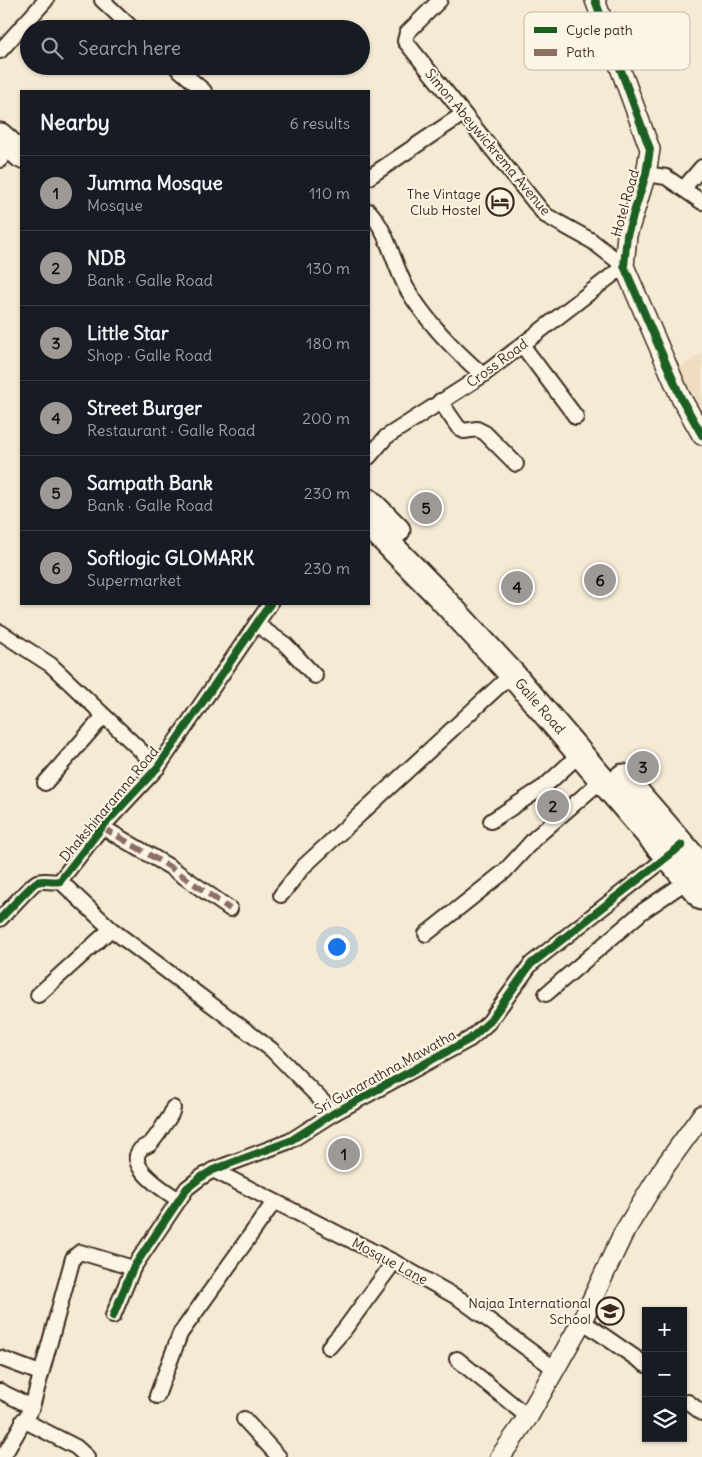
<!DOCTYPE html>
<html lang="en">
<head>
<meta charset="utf-8">
<style>
	body { margin:0; font-family:Delius,sans-serif; background:#242831; color:#f1f3f6 }
	.controls { position:absolute; right:15px; bottom:15px; display:grid; overflow:hidden; border-radius:0px; box-shadow:0 1px 4px #0004 }
	.controls button { width:45px; height:45px; display:grid; place-items:center; padding:0; border:0; border-bottom:1px solid #363941; background:#171b24; color:#f1f3f6; font:25px sans-serif }
	.you { position:absolute; left:336px; top:946px; width:18px; height:18px; margin:-12px; border:4px solid #fff; border-radius:50%; background:#1a73e8; box-shadow:0 0 0 8px #1a73e833 }
	.badge { display:grid; place-items:center; width:32px; height:32px; border-radius:50%; background:#9f9995; color:#111; font-size:16px; font-weight:700 }
	.pin { position:absolute; translate:-50% -50%; border:2px solid #fff; box-shadow:0 1px 5px #0006 }
	.list { margin:0; padding:0; list-style:none }
	h2 { display:flex; justify-content:space-between; align-items:center; height:65px; margin:0; padding:0 20px; font-size:21px }
	h2 small { font-size:16px; font-weight:400; color:#9ea1a6 }
	.list li { display:grid; grid-template-columns:32px 1fr auto; gap:15px; align-items:center; box-sizing:border-box; height:75px; padding:0 20px; border-top:1px solid #363941 }
	.list b { display:block; font-size:19px; white-space:nowrap }
	.list p { margin:0; font-size:16px; white-space:nowrap; color:#9ea1a6 }
	.list em { font-size:16px; font-style:normal; color:#9ea1a6 }
	.icon { flex:none; width:28px; height:28px; fill:none; stroke:currentColor; stroke-width:2; stroke-linecap:round; stroke-linejoin:round }
	.map { position:relative; flex:none; width:702px; height:1457px; overflow:hidden }
	.search { position:absolute; background:#171b24; box-shadow:0 1px 4px #0004; left:20px; top:20px; width:350px; height:55px; display:flex; align-items:center; gap:12px; box-sizing:border-box; padding:0 18px; border-radius:28px; color:#9ea1a6; font-size:19px }
	.panel { position:absolute; background:#171b24; box-shadow:0 1px 4px #0004; left:20px; top:90px; width:350px; height:515px; border-radius:0px }
	.map>svg:first-child { display:block }
	.built { fill:#eeddc0 }
	.lines { fill:none; stroke-linecap:round; stroke-linejoin:round }
	.street-casing { stroke:#3b2a1e; stroke-width:18 }
	.secondary-casing { stroke:#3b2a1e; stroke-width:22 }
	.highway-casing { stroke:#3b2a1e; stroke-width:29 }
	.street { stroke:#fcf5e5; stroke-width:14 }
	.secondary { stroke:#fcf5e5; stroke-width:19 }
	.highway { stroke:#fcf5e5; stroke-width:25 }
	.quiet { stroke:#8d6e63; stroke-width:6; stroke-dasharray:12 6; stroke-linecap:butt }
	.cycleway-casing { stroke:#fcf5e5; stroke-width:11 }
	.cycleway { stroke:#1b5e20; stroke-width:8 }
	.labels { text-anchor:middle; stroke-width:4; stroke-linejoin:round; paint-order:stroke }
	.street-label { font-size:14px; fill:#3b2a1e; stroke:#fcf5e5 }
	.poi-label { font-size:14px; fill:#3b2a1e; stroke:#fcf5e5; text-anchor:end }
	.key { fill:#fcf5e5; stroke:#c2b8a9; stroke-width:1 }
	.key-label { font-size:14px; fill:#3b2a1e }
</style>
</head>
<body>
<div class="map">
<svg width="702" height="1457" viewBox="0 0 702 1457">
	<rect width="100%" height="100%" fill="#f6ead4"/>
	<filter id="ink" filterUnits="userSpaceOnUse"><feTurbulence type="fractalNoise" baseFrequency=".02" numOctaves="2"/><feDisplacementMap in="SourceGraphic" scale="10" xChannelSelector="R" yChannelSelector="G"/><feConvolveMatrix kernelMatrix="1 2 1 2 8 2 1 2 1" color-interpolation-filters="sRGB"/></filter>
	<g filter="url(#ink)">
		<!-- built -->
		<polygon class="built" points="702,353 702,421 674,372"/>
		<g class="lines">
			<!-- street casing -->
			<g class="street-casing">
				<g id="street">
					<polyline points="102,0 133,29"/>
					<polyline points="0,51 46,0"/>
					<polyline points="175,66 204,91"/>
					<polyline points="0,160 3,156"/>
					<polyline points="646,174 666,177 702,202"/>
					<polyline points="369,177 463,114"/>
					<polyline points="683,189 702,167"/>
					<path d="M369,211c20,22 24,53 38,78 20,33 48,62 76,86"/>
					<polyline points="522,345 576,417"/>
					<polyline points="440,401 458,427 464,431 477,429 485,433 516,464"/>
					<polyline points="369,457 386,437 483,375 624,266 592,241 545,215 405,41 407,33 440,0"/>
					<polyline points="256,624 286,645 315,676"/>
					<polyline points="0,632 51,665 158,767"/>
					<polyline points="45,783 103,717"/>
					<polyline points="491,821 545,786 581,753"/>
					<polyline points="102,827 170,867 230,909"/>
					<polyline points="60,881 111,929 272,1050 334,1113"/>
					<polyline points="281,895 303,867 512,674"/>
					<path d="M0,919c6,-6 33,-36 37,-37 7,-3 15,1 23,-1l42,-54 56,-60 112,-163"/>
					<polyline points="426,934 505,871 535,838 603,779"/>
					<polyline points="546,994 643,911 687,881"/>
					<polyline points="38,995 111,929"/>
					<path d="M173,1108c-1,7 -5,11 -9,17 -4,6 -9,14 -14,19 -3,2 -8,3 -10,6 -15,17 28,43 39,50"/>
					<polyline points="213,1170 394,1262 460,1299 555,1369"/>
					<polyline points="113,1316 133,1268 187,1188 200,1178 213,1170 290,1141 334,1113 470,1039 489,1022 531,964 671,854"/>
					<polyline points="582,1321 646,1365"/>
					<polyline points="329,1347 344,1330 394,1262"/>
					<polyline points="0,1358 40,1373"/>
					<polyline points="457,1359 528,1417"/>
					<polyline points="0,1391 32,1407"/>
					<polyline points="157,1396 180,1334 274,1202"/>
					<polyline points="688,1402 702,1413"/>
					<polyline points="244,1419 279,1457"/>
					<polyline points="23,1420 76,1447 87,1457"/>
					<polyline points="3,1457 32,1407 73,1258 80,1252 133,1268"/>
				</g>
			</g>
			<!-- secondary casing -->
			<g class="secondary-casing">
				<g id="secondary">
					<polyline points="595,0 650,149 646,174 627,235 624,266 681,398 702,435"/>
					<polyline points="500,1457 528,1417 582,1321 623,1234 663,1169 702,1115"/>
				</g>
			</g>
			<!-- highway casing -->
			<g class="highway-casing">
				<g id="highway">
					<polyline points="0,136 21,155"/>
					<polyline points="369,502 397,530"/>
					<polyline points="369,524 436,592 512,674 702,897"/>
					<polyline points="623,777 702,868"/>
				</g>
			</g>
			<!-- street -->
			<use href="#street" class="street"/>
			<!-- secondary -->
			<use href="#secondary" class="secondary"/>
			<!-- highway -->
			<use href="#highway" class="highway"/>
			<!-- quiet -->
			<polyline class="quiet" points="102,827 170,867 230,909"/>
			<!-- cycleway casing -->
			<g class="cycleway-casing">
				<g id="cycleway">
					<polyline points="595,0 650,149 646,174 627,235 624,266 681,398 702,435"/>
					<path d="M0,919c6,-6 33,-36 37,-37 7,-3 15,1 23,-1l42,-54 56,-60 112,-163"/>
					<polyline points="113,1316 133,1268 187,1188 200,1178 213,1170 290,1141 334,1113 470,1039 489,1022 531,964 682,845"/>
				</g>
			</g>
			<!-- cycleway -->
			<use href="#cycleway" class="cycleway"/>
		</g>
	</g>
	<!-- icons -->
	<defs>
		<g id="hotel-ring" transform="scale(1.4375)"><circle r="9.5" fill="#fcf5e5" stroke="#3b2a1e" stroke-width="1.5"/><path d="M-6-4.5h1.5V1H6V5H4.5V3h-9V5H-6ZM-4 0a1.8 1.8 0 1 1 3.6 0ZM.5 0V-2.5h3Q6-2.5 6 0Z" fill="#3b2a1e"/></g>
		<g id="school-ring" transform="scale(1.4375)"><circle r="9.5" fill="#fcf5e5" stroke="#3b2a1e" stroke-width="1.5"/><path d="M0-5L7-2L0 1L-7-2ZM-4 1L0 2.5L4 1V4Q0 6-4 4Z" fill="#3b2a1e"/></g>
	</defs>
	<g fill-rule="evenodd">
		<use href="#hotel-ring" x="500" y="202"/>
		<use href="#school-ring" x="610" y="1311"/>
	</g>
	<g class="labels">
		<!-- street labels -->
		<g class="street-label">
			<text transform="translate(488 142) rotate(50)" y="5">Simon Abeywickrema Avenue</text>
			<text transform="translate(625 203) rotate(-74)" y="5">Hotel Road</text>
			<text transform="translate(497 363) rotate(-36)" y="5">Cross Road</text>
			<text transform="translate(540 706) rotate(49)" y="5">Galle Road</text>
			<text transform="translate(109 804) rotate(-50)" y="5">Dhakshinaramna Road</text>
			<text transform="translate(385 1072) rotate(-29)" y="5">Sri Gunarathna Mawatha</text>
			<text transform="translate(390 1261) rotate(28)" y="5">Mosque Lane</text>
		</g>
		<!-- poi labels -->
		<g class="poi-label">
			<text x="481" y="199">The Vintage<tspan x="481" dy="16">Club Hostel</tspan></text>
			<text x="591" y="1308">Najaa International<tspan x="591" dy="16">School</tspan></text>
		</g>
	</g>
	<!-- legend -->
	<rect x="524" y="12" width="166" height="58" rx="8" class="key"/>
	<rect x="534" y="27" width="23" height="6" fill="#1b5e20"/>
	<rect x="534" y="49" width="23" height="7" fill="#8d6e63"/>
	<g class="key-label">
		<text x="566" y="35">Cycle path</text>
		<text x="566" y="57">Path</text>
	</g>
</svg>
<div class="controls">
<button>+</button>
<button>−</button>
<button><svg class="icon" aria-label="layers" viewBox="0 0 24 24"><path d="M12 4l9 5-9 5-9-5zM3 14l9 5 9-5"/></svg></button>
</div>
<div class="you"></div>
<div class="pin badge" style="left:344px;top:1154px">1</div>
<div class="pin badge" style="left:553px;top:806px">2</div>
<div class="pin badge" style="left:643px;top:767px">3</div>
<div class="pin badge" style="left:517px;top:587px">4</div>
<div class="pin badge" style="left:426px;top:508px">5</div>
<div class="pin badge" style="left:600px;top:580px">6</div>
<div class="search"><svg class="icon" aria-label="search" viewBox="0 0 24 24"><circle cx="10" cy="10" r="6"/><path d="M15 15l6 6"/></svg>Search here</div>
<section class="panel">
<h2>Nearby<small>6 results</small></h2>
<ul class="list">
<li><span class="badge">1</span><div><b>Jumma Mosque</b><p>Mosque</p></div><em>110 m</em></li>
<li><span class="badge">2</span><div><b>NDB</b><p>Bank · Galle Road</p></div><em>130 m</em></li>
<li><span class="badge">3</span><div><b>Little Star</b><p>Shop · Galle Road</p></div><em>180 m</em></li>
<li><span class="badge">4</span><div><b>Street Burger</b><p>Restaurant · Galle Road</p></div><em>200 m</em></li>
<li><span class="badge">5</span><div><b>Sampath Bank</b><p>Bank · Galle Road</p></div><em>230 m</em></li>
<li><span class="badge">6</span><div><b>Softlogic GLOMARK</b><p>Supermarket</p></div><em>230 m</em></li>
</ul>
</section>
</div>
</body>
</html>
